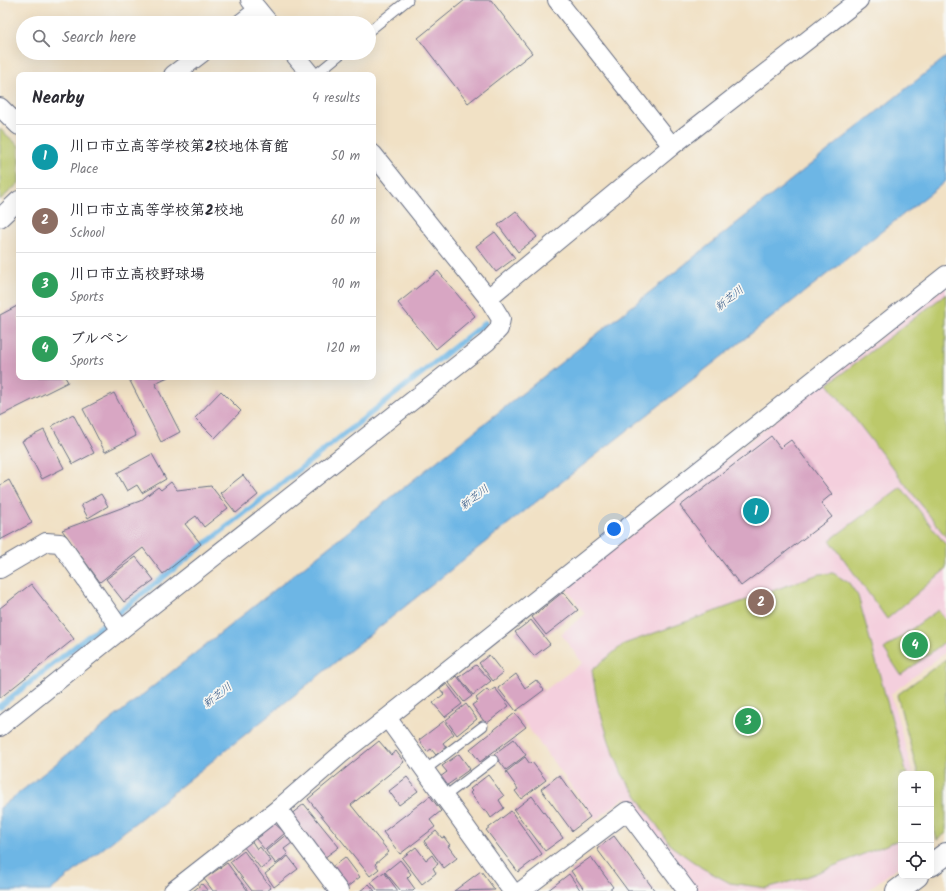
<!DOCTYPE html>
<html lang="en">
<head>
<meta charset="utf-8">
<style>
	body { margin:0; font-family:Kalam,"Klee One",sans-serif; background:#f2f2f3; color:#2b2b33 }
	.controls { position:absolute; right:12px; bottom:12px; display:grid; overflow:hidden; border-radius:8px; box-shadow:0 4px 16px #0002 }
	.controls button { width:36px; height:36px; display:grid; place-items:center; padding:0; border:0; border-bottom:1px solid #e1e1e2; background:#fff; color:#2b2b33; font:20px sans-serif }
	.you { position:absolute; left:614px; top:529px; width:14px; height:14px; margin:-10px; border:3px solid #fff; border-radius:50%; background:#1a73e8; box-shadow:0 0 0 6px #1a73e833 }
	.badge { display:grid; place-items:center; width:26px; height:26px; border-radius:50%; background:#c8321e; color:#fff; font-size:13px; font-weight:700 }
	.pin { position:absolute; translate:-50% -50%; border:2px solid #fff; box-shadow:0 1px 4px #0006 }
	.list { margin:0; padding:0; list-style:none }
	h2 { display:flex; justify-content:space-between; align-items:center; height:52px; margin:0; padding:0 16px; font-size:17px }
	h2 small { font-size:13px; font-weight:400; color:#7c7c81 }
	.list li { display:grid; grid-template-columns:26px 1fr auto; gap:12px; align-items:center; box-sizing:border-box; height:64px; padding:0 16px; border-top:1px solid #e1e1e2 }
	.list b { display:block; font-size:15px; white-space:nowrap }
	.list p { margin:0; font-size:13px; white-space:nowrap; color:#7c7c81 }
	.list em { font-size:13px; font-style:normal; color:#7c7c81 }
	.icon { flex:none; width:22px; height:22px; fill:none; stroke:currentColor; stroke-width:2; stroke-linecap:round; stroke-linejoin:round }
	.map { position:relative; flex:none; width:946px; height:891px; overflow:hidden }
	.search { position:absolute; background:#fff; box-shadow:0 4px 16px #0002; left:16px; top:16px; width:360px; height:44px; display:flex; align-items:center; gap:10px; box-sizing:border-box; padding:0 14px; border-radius:22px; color:#7c7c81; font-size:15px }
	.panel { position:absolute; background:#fff; box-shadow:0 4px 16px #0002; left:16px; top:72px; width:360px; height:308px; border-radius:8px }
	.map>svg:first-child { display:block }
	.built { fill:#f4cfdd }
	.green { fill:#bcc96a; stroke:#6c7c64 }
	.water { fill:#6db6e5; stroke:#4472a2 }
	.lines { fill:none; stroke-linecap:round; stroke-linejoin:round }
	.stream { stroke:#6db6e5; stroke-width:5.5 }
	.building { fill:#d8a6c3 }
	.service-casing { stroke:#666d82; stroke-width:11 }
	.minor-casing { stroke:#666d82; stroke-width:20 }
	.tertiary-casing { stroke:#666d82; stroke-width:24 }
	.service { stroke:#fff; stroke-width:9 }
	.minor { stroke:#fff; stroke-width:18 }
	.tertiary { stroke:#fff; stroke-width:22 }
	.labels { text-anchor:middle; stroke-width:3.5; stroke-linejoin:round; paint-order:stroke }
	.water-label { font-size:11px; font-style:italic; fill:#345886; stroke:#f6f6f2 }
</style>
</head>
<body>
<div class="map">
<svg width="946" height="891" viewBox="0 0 946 891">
	<rect width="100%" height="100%" fill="#f6f6f2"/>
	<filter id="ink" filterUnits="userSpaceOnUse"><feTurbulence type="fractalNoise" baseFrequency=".025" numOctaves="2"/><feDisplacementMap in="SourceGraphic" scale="8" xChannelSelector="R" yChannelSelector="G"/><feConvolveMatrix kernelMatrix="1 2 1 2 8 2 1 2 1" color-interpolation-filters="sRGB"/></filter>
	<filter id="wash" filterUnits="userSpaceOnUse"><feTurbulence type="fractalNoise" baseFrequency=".012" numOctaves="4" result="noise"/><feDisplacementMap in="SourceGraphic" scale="16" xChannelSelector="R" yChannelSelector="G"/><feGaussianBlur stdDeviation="0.9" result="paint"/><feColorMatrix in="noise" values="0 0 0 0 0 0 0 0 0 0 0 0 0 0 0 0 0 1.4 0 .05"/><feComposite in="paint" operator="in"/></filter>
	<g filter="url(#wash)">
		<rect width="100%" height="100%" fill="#f1e1c5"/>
		<!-- built -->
		<polygon class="built" points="946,286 946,652 891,694 913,774 901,774 901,865 866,891 693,891 625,797 596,820 516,711 582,663 561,634 585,614 565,587"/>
		<!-- green -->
		<g class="green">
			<polygon points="0,129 19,146 19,183 0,200"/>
			<polygon points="946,294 946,537 828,384"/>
			<polygon points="901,487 946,545 946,569 887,619 830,540"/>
			<polygon points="833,573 849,583 858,596 907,774 901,774 901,839 804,878 766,888 730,883 702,868 671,846 622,774 609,741 597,701 592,670 624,644 819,574"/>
			<polygon points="938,610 946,621 946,641 901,675 884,649"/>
			<polygon points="946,659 946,833 937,840 931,820 931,774 918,774 897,695"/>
		</g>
		<!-- water -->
		<polygon class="water" points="946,57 946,181 508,524 50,891 0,891 0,808"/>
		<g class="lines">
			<!-- stream -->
			<polyline class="stream" points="0,706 485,323"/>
		</g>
		<g id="blocks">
			<!-- building -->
			<g class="building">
				<polygon points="465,0 491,0 532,53 468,103 418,38"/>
				<polygon points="516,211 537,237 518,252 498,225"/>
				<polygon points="495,232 515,258 496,272 476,246"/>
				<polygon points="438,271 475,316 436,349 398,303"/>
				<polygon points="19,305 19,377 65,377 68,382 0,416 0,315"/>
				<polygon points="128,377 168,377 155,383 180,432 161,442"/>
				<polygon points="221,391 241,411 215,438 195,418"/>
				<polygon points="114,393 136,436 105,452 83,409"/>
				<polygon points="73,414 94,453 73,464 52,426"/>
				<polygon points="44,430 64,468 42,479 22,441"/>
				<polygon points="771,436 780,448 791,440 832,494 821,503 832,517 741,586 680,506"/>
				<polygon points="152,454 166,479 142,493 137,485 127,491 117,473"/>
				<polygon points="243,475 258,495 236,513 220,493"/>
				<polygon points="9,480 32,523 0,540 0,485"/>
				<polygon points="171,482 177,490 211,486 228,508 204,527 196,516 185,524 201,544 163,574 143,548 100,582 62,530 140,501 158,487 161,490"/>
				<polygon points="101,494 108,506 88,518 81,505"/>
				<polygon points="136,557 154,580 124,602 106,579"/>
				<polygon points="31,584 74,639 0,698 0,608"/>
				<polygon points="563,592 578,610 546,635 532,617"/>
				<polygon points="531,620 550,644 534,656 515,632"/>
				<polygon points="489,655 503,673 493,681 479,663"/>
				<polygon points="476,665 491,681 473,695 459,677"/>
				<polygon points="516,674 525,688 536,680 544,690 516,711 498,688"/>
				<polygon points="457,676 472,696 464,702 449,683"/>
				<polygon points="447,684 462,704 445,717 433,703 444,694 440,689"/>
				<polygon points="495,688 509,706 486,724 472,705 478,701 476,698 487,689 489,692"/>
				<polygon points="466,704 477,719 457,735 446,720"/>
				<polygon points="515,713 526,727 480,762 470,749"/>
				<polygon points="444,721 454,734 443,743 446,747 436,755 431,749 427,752 419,740"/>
				<polygon points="514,739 526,755 506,770 494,754"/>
				<polygon points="379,741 391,755 396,751 404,762 351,805 389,852 375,864 379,869 370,876 308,799"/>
				<polygon points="459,754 470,769 446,786 440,777 447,772 442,766"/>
				<polygon points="525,757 530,764 532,762 546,780 521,799 515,791 518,789 506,772"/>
				<polygon points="488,775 504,796 499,800 504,808 491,818 486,810 484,811 470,793 472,791 470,789"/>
				<polygon points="559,775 590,817 572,831 541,789"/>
				<polygon points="407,777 418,791 399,805 389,791"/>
				<polygon points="430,796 441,811 430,820 435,827 400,854 383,832"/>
				<polygon points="532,796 563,838 545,851 514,810"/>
				<polygon points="304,804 339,847 324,858 290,815"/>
				<polygon points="511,811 542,854 518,872 486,830"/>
				<polygon points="273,822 285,833 265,850 256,839 262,835 260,832"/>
				<polygon points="436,831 442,838 444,837 450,845 448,846 457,858 444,868 424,841"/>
				<polygon points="288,833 292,843 284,849 288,854 276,864 266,851"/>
				<polygon points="614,836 655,891 628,891 597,849"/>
				<polygon points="251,840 257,849 260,847 271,861 261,869 243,846"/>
				<polygon points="416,847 426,860 432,855 438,864 433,868 436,873 422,884 402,858"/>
				<polygon points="244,851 271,888 267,891 252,891 230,862"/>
				<polygon points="288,856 298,869 274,887 265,874"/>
				<polygon points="345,857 360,877 347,887 332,867"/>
				<polygon points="591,857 613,887 608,891 585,891 571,871"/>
				<polygon points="400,860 411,874 407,878 415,889 413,891 401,891 385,872"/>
				<polygon points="227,863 248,891 213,891 204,879"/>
				<polygon points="481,871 495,890 454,891"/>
				<polygon points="384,872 398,891 378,891 371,882"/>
				<polygon points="569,874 581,891 547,891"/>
				<polygon points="202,884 208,891 193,891"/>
				<polygon points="369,884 375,891 360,891"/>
			</g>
		</g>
	</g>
	<g filter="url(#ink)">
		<use href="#blocks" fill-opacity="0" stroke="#666d82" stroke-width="1"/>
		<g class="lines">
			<!-- service casing -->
			<g class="service-casing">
				<g id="service">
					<polyline points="369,31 408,0"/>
					<polyline points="315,75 342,53"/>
					<polyline points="425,770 483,726"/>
					<polyline points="444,797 493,760"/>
				</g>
			</g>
			<!-- minor casing -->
			<g class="minor-casing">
				<g id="minor">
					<polyline points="250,0 269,23"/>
					<polyline points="557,0 672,146"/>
					<polyline points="241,23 258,10"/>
					<polyline points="293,53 311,75"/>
					<polyline points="173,75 202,53"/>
					<polyline points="0,107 19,126"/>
					<polyline points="373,154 488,298"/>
					<polyline points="0,218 19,200"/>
					<polyline points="0,569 46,542 60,543 121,630"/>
					<polyline points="388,719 512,891"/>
					<polyline points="0,727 121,630 487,342 499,329 501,319 488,298 672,146 859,0"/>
					<polyline points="278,809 339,891"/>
					<polyline points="173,891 278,809 340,755 946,275"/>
					<polyline points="521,891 627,811 687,891"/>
				</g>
			</g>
			<!-- tertiary casing -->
			<g class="tertiary-casing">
				<g id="tertiary">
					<polyline points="931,865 946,854"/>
					<polyline points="897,891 917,876"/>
				</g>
			</g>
			<!-- service -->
			<use href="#service" class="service"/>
			<!-- minor -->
			<use href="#minor" class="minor"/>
			<!-- tertiary -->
			<use href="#tertiary" class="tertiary"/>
		</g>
	</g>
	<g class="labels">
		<!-- water labels -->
		<g class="water-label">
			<text transform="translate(729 298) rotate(-39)" y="4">新芝川</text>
			<text transform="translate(474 497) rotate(-38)" y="4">新芝川</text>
			<text transform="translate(217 695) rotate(-38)" y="4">新芝川</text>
		</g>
	</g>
</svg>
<div class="controls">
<button>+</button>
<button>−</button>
<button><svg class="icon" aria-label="locate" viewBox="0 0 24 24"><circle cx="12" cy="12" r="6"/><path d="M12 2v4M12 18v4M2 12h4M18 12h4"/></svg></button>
</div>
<div class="you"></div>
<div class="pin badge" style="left:756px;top:511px;background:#0f9aa8">1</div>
<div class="pin badge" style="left:761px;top:602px;background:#8d6e63">2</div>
<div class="pin badge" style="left:748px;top:721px;background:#2e9e5b">3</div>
<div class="pin badge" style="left:915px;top:645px;background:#2e9e5b">4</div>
<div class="search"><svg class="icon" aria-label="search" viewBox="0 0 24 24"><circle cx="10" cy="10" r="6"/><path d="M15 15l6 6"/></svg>Search here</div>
<section class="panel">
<h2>Nearby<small>4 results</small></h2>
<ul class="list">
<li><span class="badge" style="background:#0f9aa8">1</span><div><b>川口市立高等学校第2校地体育館</b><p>Place</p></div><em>50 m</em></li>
<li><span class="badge" style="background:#8d6e63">2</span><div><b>川口市立高等学校第2校地</b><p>School</p></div><em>60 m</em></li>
<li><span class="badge" style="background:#2e9e5b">3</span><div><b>川口市立高校野球場</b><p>Sports</p></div><em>90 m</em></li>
<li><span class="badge" style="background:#2e9e5b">4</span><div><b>ブルペン</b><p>Sports</p></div><em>120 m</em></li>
</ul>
</section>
</div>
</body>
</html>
